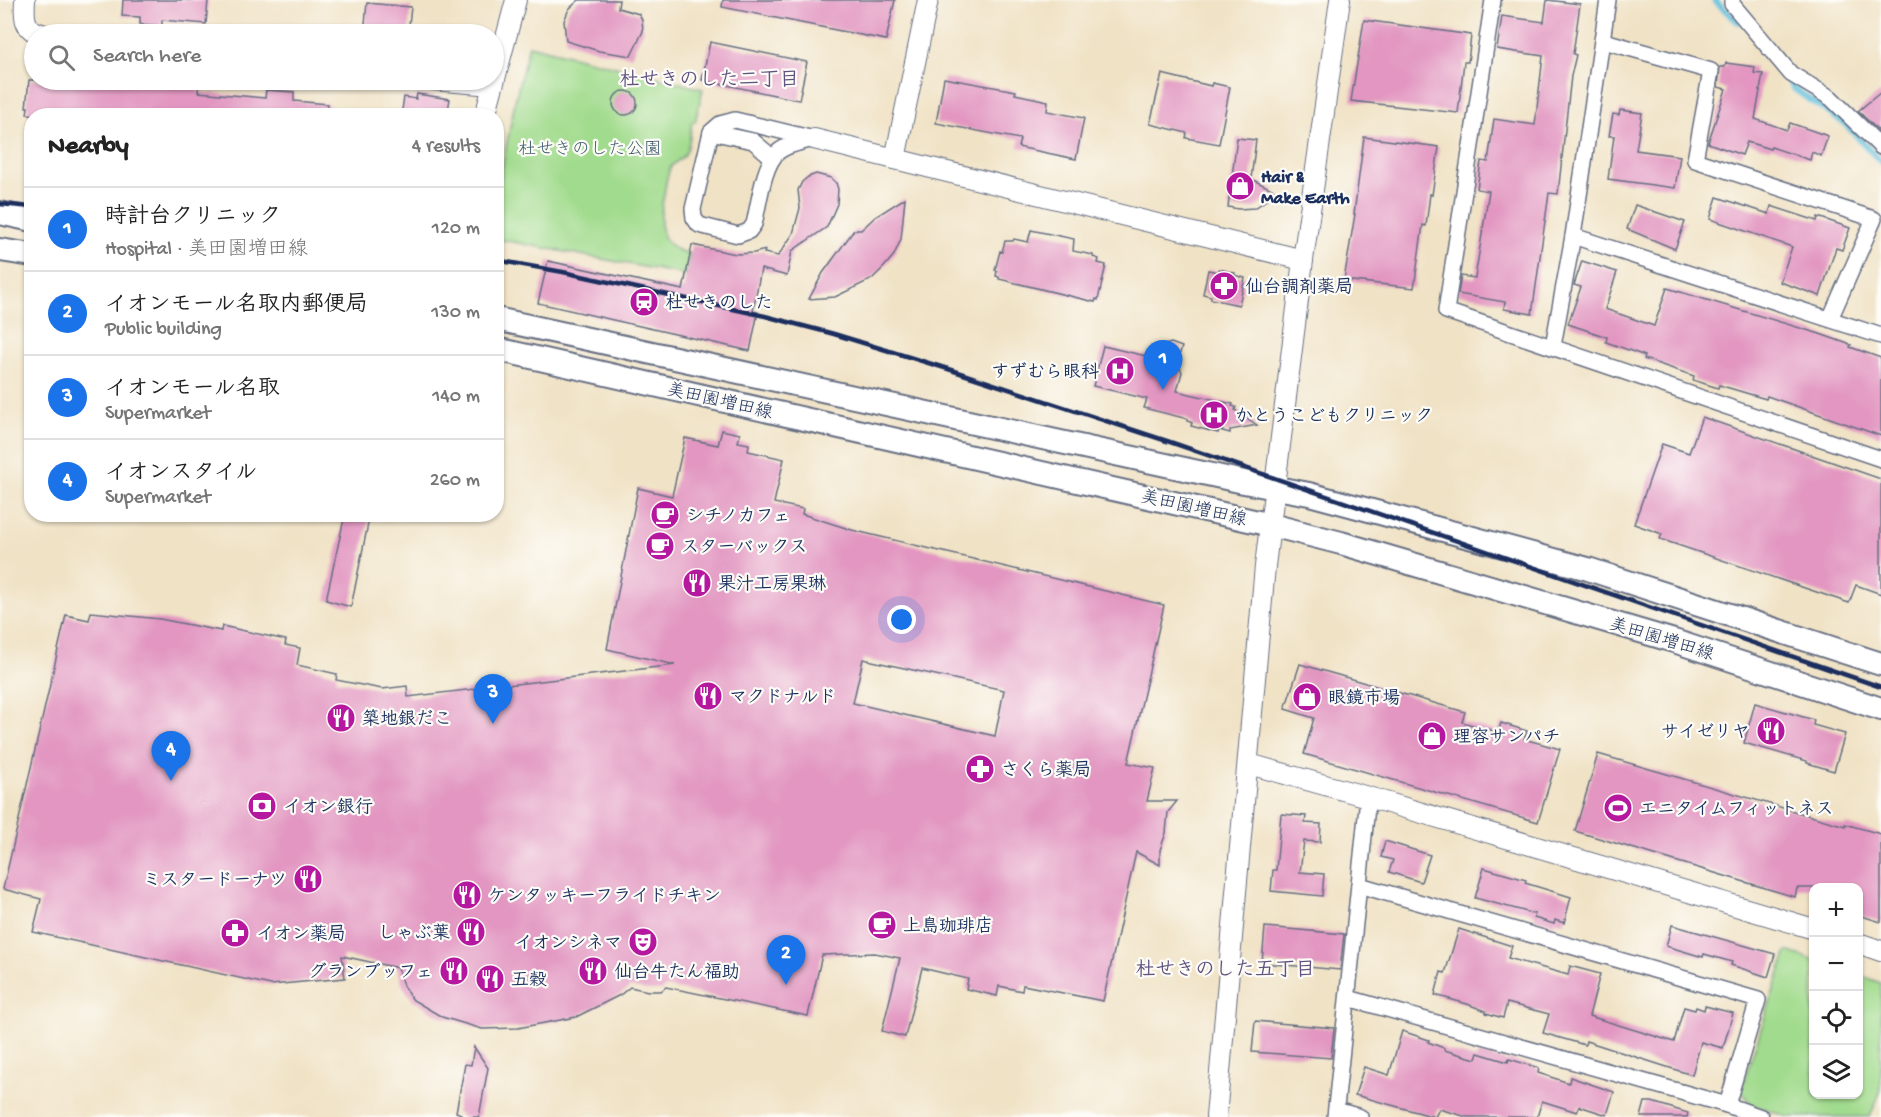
<!DOCTYPE html>
<html lang="en">
<head>
<meta charset="utf-8">
<style>
	body { margin:0; font-family:"Gochi Hand","Klee One",sans-serif; background:#f6f6f6; color:#222 }
	.controls { position:absolute; right:18px; bottom:18px; display:grid; overflow:hidden; border-radius:12px; box-shadow:0 2px 4px #0004 }
	.controls button { width:54px; height:54px; display:grid; place-items:center; padding:0; border:0; border-bottom:2px solid #e0e0e0; background:#fff; color:#222; font:30px sans-serif }
	.you { position:absolute; left:902px; top:620px; width:21px; height:21px; margin:-15px; border:4px solid #fff; border-radius:50%; background:#1a73e8; box-shadow:0 0 0 9px #1a73e833 }
	.badge { display:grid; place-items:center; width:39px; height:39px; border-radius:50%; background:#1a73e8; color:#fff; font-size:20px; font-weight:700 }
	.pin { position:absolute; translate:-50% -50px; filter:drop-shadow(0 2px 3px #0008) }
	.pin::after { content:''; position:absolute; top:32px; width:21px; height:18px; background:inherit; clip-path:polygon(0 0,100% 0,50% 100%) }
	.list { margin:0; padding:0; list-style:none }
	h2 { display:flex; justify-content:space-between; align-items:center; height:78px; margin:0; padding:0 24px; font-size:26px }
	h2 small { font-size:20px; font-weight:400; color:#767676 }
	.list li { display:grid; grid-template-columns:39px 1fr auto; gap:18px; align-items:center; box-sizing:border-box; height:84px; padding:0 24px; border-top:2px solid #e0e0e0 }
	.list b { display:block; font-size:22px; white-space:nowrap }
	.list p { margin:0; font-size:20px; white-space:nowrap; color:#767676 }
	.list em { font-size:20px; font-style:normal; color:#767676 }
	.icon { flex:none; width:33px; height:33px; fill:none; stroke:currentColor; stroke-width:2; stroke-linecap:round; stroke-linejoin:round }
	.map { position:relative; flex:none; width:1881px; height:1117px; overflow:hidden }
	.search { position:absolute; background:#fff; box-shadow:0 2px 4px #0004; left:24px; top:24px; width:480px; height:66px; display:flex; align-items:center; gap:15px; box-sizing:border-box; padding:0 21px; border-radius:33px; color:#767676; font-size:22px }
	.panel { position:absolute; background:#fff; box-shadow:0 2px 4px #0004; left:24px; top:108px; width:480px; height:414px; border-radius:24px }
	.map>svg:first-child { display:block }
	.green { fill:#a1db8d; stroke:#5e8576; stroke-width:1.5 }
	.lines { fill:none; stroke-linecap:round; stroke-linejoin:round }
	.stream { stroke:#5ec0dd; stroke-width:6 }
	.building { fill:#e296c1; fill-rule:evenodd }
	.minor-casing { stroke:#666e82; stroke-width:18 }
	.tertiary-casing { stroke:#666e82; stroke-width:22 }
	.secondary-casing { stroke:#666e82; stroke-width:26 }
	.minor { stroke:#fff; stroke-width:15 }
	.tertiary { stroke:#fff; stroke-width:20 }
	.secondary { stroke:#fff; stroke-width:22 }
	.rail { stroke:#1b2f5e; stroke-width:4.5 }
	.labels { text-anchor:middle; stroke-width:4.5; stroke-linejoin:round; paint-order:stroke }
	.park-label { font-size:18px; fill:#3c5a6a; stroke:#fdfcf7 }
	.poi-label { font-size:18px; font-weight:bold; fill:#1b2f5e; stroke:#fdfcf7; text-anchor:start }
	.street-label { font-size:18px; fill:#1b2f5e; stroke:#fdfcf7 }
	.neighbourhood-label { font-size:20px; font-weight:bold; fill:#615381; stroke:#fdfcf7 }
</style>
</head>
<body>
<div class="map">
<svg width="1881" height="1117" viewBox="0 0 1881 1117">
	<rect width="100%" height="100%" fill="#fdfcf7"/>
	<filter id="ink" filterUnits="userSpaceOnUse"><feTurbulence type="fractalNoise" baseFrequency=".0167" numOctaves="2"/><feDisplacementMap in="SourceGraphic" scale="12" xChannelSelector="R" yChannelSelector="G"/><feConvolveMatrix kernelMatrix="1 2 1 2 8 2 1 2 1" color-interpolation-filters="sRGB"/></filter>
	<filter id="wash" filterUnits="userSpaceOnUse"><feTurbulence type="fractalNoise" baseFrequency=".008" numOctaves="4" result="noise"/><feDisplacementMap in="SourceGraphic" scale="24" xChannelSelector="R" yChannelSelector="G"/><feGaussianBlur stdDeviation="1.35" result="paint"/><feColorMatrix in="noise" values="0 0 0 0 0 0 0 0 0 0 0 0 0 0 0 0 0 1.4 0 .05"/><feComposite in="paint" operator="in"/></filter>
	<g filter="url(#wash)">
		<rect width="100%" height="100%" fill="#f0e2c5"/>
		<!-- green -->
		<g class="green">
			<path d="M529,45l174,44 -8,33h-3c-2,9 -2,25 -7,32 -4,6 -11,8 -14,13 -5,9 -5,18 -7,28 -6,27 -7,52 26,59l-4,21 -189,-36v-44l19,-99z"/>
			<polygon points="1787,951 1813,960 1814,1094 1858,1094 1859,975 1881,983 1881,1090 1870,1117 1788,1117 1750,1104 1741,1089"/>
		</g>
		<g class="lines">
			<!-- stream -->
			<g class="stream">
				<polyline points="1714,0 1738,22"/>
				<polyline points="1782,73 1794,89 1845,124 1881,162"/>
			</g>
		</g>
		<g id="blocks">
			<!-- building -->
			<g class="building">
				<polygon points="123,0 208,0 206,24 162,20 162,26 140,24 140,17 122,16"/>
				<polygon points="579,0 619,0 618,8 639,14 642,20 643,31 631,56 599,51 566,41 564,21 569,9"/>
				<polygon points="723,0 895,0 886,40 722,7"/>
				<polygon points="1547,0 1580,4 1573,54 1576,55 1571,76 1558,194 1549,193 1532,314 1504,309 1505,302 1458,294 1461,276 1475,278 1489,191 1477,189 1481,161 1488,162 1494,119 1535,125 1543,56 1497,49 1502,16 1544,22"/>
				<polygon points="367,3 411,7 408,34 364,34"/>
				<polygon points="1364,20 1471,35 1468,62 1464,62 1458,113 1351,101"/>
				<polygon points="710,42 807,62 799,100 702,80"/>
				<polygon points="1726,63 1755,67 1754,73 1763,74 1755,119 1787,130 1790,123 1828,136 1821,156 1812,152 1810,160 1771,147 1770,149 1747,142 1742,155 1708,143 1726,89 1718,87 1720,67 1725,67"/>
				<polygon points="1162,74 1211,86 1212,83 1230,87 1219,144 1186,138 1187,133 1150,124"/>
				<polygon points="944,78 1016,91 1015,94 1048,101 1047,111 1084,118 1076,159 1018,147 1020,139 936,123"/>
				<polygon points="29,80 163,80 199,83 198,92 265,98 266,90 294,92 294,101 328,104 327,116 47,116 27,114 28,107 26,107"/>
				<circle cx="625" cy="103" r="12"/>
				<polygon points="1881,92 1881,133 1858,111"/>
				<polygon points="417,94 450,99 447,116 401,116 404,97 416,99"/>
				<polygon points="1620,110 1642,113 1636,150 1680,156 1675,188 1608,179 1614,136 1609,136 1613,114 1619,115"/>
				<polygon points="1364,137 1439,147 1432,195 1430,194 1426,226 1423,225 1414,288 1344,280 1355,214 1354,214"/>
				<polygon points="1237,138 1256,140 1251,179 1274,190 1269,198 1255,208 1238,209 1228,207"/>
				<polygon points="816,174 831,178 836,183 838,189 837,204 827,227 792,251 787,276 761,269 753,311 758,312 750,351 538,303 548,261 683,290 692,245 736,254 754,253 765,250 764,253 778,256 793,234 800,208 798,190 802,182 808,177"/>
				<polygon points="1717,197 1769,214 1771,206 1817,221 1818,217 1850,228 1842,250 1836,248 1820,296 1780,282 1792,247 1710,219"/>
				<polygon points="905,198 901,239 894,255 884,267 872,279 835,297 809,299 823,273 854,230 861,230 875,217"/>
				<polygon points="1635,205 1685,222 1675,249 1627,229"/>
				<polygon points="1031,230 1074,239 1073,251 1093,255 1093,257 1099,259 1098,263 1106,265 1098,300 1096,299 1095,302 999,279 999,277 996,276 997,271 995,270 1000,251 1002,252 1005,241 1013,241 1014,239 1028,242"/>
				<polygon points="1582,261 1617,272 1605,309 1654,326 1667,288 1820,334 1851,345 1850,347 1881,358 1881,436 1767,396 1766,399 1719,385 1718,388 1693,380 1694,376 1644,359 1645,356 1606,342 1607,337 1568,324 1581,287 1574,285"/>
				<polygon points="1219,269 1235,273 1234,275 1245,278 1239,305 1211,299 1211,296 1203,294 1208,270 1218,272"/>
				<polygon points="1171,343 1182,347 1177,362 1182,372 1177,391 1233,404 1232,406 1236,407 1235,410 1257,425 1230,430 1230,433 1219,430 1218,433 1191,426 1192,423 1188,421 1188,419 1144,408 1147,399 1093,386 1103,346 1150,357 1162,346"/>
				<polygon points="1702,417 1881,479 1881,594 1856,585 1849,603 1660,539 1662,534 1634,524 1662,444 1689,453"/>
				<path d="M722,430l18,4 -2,8 11,2 -1,7 36,8 -10,44 29,6 -1,5 50,16 312,75 -36,158 27,5 -8,33h30l-9,11 -2,21 -6,17v15l-24,-13 -33,149 -80,-16 -1,6 -23,-5 -2,10 -31,-7 2,-10 -46,-11 -17,69 -23,-6 18,-73 -25,-5 -53,2 -14,61 -142,-29 -5,4h-13l-18,-4 -10,8 -44,22 -58,11 -36,1 -40,-12 -29,-17 -10,-14 -5,-18 -56,-12 3,22 -74,7 -238,-53 8,-33 -38,-10 63,-274 23,5 2,-8 69,7 61,12 1,-5 64,14 -1,5 15,3 -3,17 40,9 -1,6 46,9 25,-3 1,11 267,-32 -68,-16 31,-161 34,8 13,-58 33,7zM863,659l141,31 -9,46 -142,-33z"/>
				<polygon points="345,514 370,514 351,607 326,600"/>
				<polygon points="1300,664 1465,712 1462,722 1498,732 1501,723 1527,731 1524,739 1560,749 1538,822 1304,754 1314,718 1285,709"/>
				<polygon points="1755,703 1814,720 1813,725 1845,734 1834,771 1807,763 1807,761 1744,743"/>
				<polygon points="1598,754 1845,826 1845,824 1881,834 1881,922 1858,915 1858,888 1797,888 1795,897 1575,831"/>
				<polygon points="1281,814 1306,816 1305,823 1321,824 1320,842 1304,841 1300,872 1324,874 1322,896 1271,891 1273,870 1276,870"/>
				<polygon points="1385,841 1430,855 1421,882 1389,872 1393,860 1381,857"/>
				<polygon points="1484,868 1526,880 1525,883 1571,897 1564,923 1555,920 1554,924 1534,918 1535,914 1475,898"/>
				<polygon points="1672,925 1775,954 1768,977 1731,965 1732,962 1704,954 1703,957 1666,946"/>
				<polygon points="1265,927 1344,934 1340,970 1262,963"/>
				<polygon points="1459,929 1512,946 1508,958 1568,975 1570,966 1600,974 1589,1016 1674,1042 1684,1007 1695,1010 1696,1007 1704,1010 1705,1006 1733,1013 1723,1048 1701,1042 1692,1075 1586,1041 1585,1045 1543,1033 1549,1014 1507,1003 1503,1018 1486,1013 1486,1011 1467,1004 1435,995 1441,972 1445,973"/>
				<polygon points="1255,1021 1334,1028 1331,1058 1252,1052"/>
				<polygon points="1402,1031 1429,1040 1428,1042 1444,1048 1444,1050 1476,1059 1478,1053 1508,1062 1509,1059 1539,1068 1538,1073 1569,1083 1570,1077 1614,1092 1607,1115 1579,1106 1577,1112 1542,1101 1537,1117 1467,1117 1439,1109 1435,1117 1355,1095 1364,1067 1389,1075"/>
				<polygon points="474,1047 488,1068 479,1117 460,1117 461,1114 456,1112 465,1064 471,1065"/>
				<polygon points="1645,1102 1652,1102 1688,1113 1687,1117 1641,1117"/>
			</g>
		</g>
	</g>
	<g filter="url(#ink)">
		<use href="#blocks" fill-opacity="0" stroke="#666e82" stroke-width="1.5"/>
		<g class="lines">
			<!-- minor casing -->
			<g class="minor-casing">
				<g id="minor">
					<polyline points="1493,0 1446,311 1881,459"/>
					<polyline points="1732,0 1732,4 1791,74 1831,98 1881,147"/>
					<polyline points="1604,41 1711,71 1695,160 1874,219 1830,319"/>
					<path d="M735,120l79,19c-11,3 -27,5 -36,13 -15,13 -19,52 -24,72l-5,7 -11,4 -39,-10 -5,-7 -1,-9 18,-77 9,-8z"/>
					<polyline points="711,132 753,141 773,158"/>
					<polyline points="1573,236 1881,336"/>
					<polyline points="1553,346 1573,236 1608,0"/>
					<polyline points="1359,885 1758,1000 1727,1105"/>
					<polyline points="1348,998 1727,1105 1761,1117"/>
					<polyline points="1336,1110 1360,1117"/>
					<polyline points="1335,1117 1368,797"/>
				</g>
			</g>
			<!-- tertiary casing -->
			<g class="tertiary-casing">
				<g id="tertiary">
					<path d="M25,0c-1,16 -2,30 17,34"/>
					<polyline points="928,0 895,159 1303,260"/>
					<polyline points="433,80 492,85"/>
					<polyline points="485,116 516,0"/>
					<polyline points="814,139 895,159"/>
					<polyline points="1249,764 1368,797 1814,929"/>
					<polyline points="1858,943 1881,951"/>
					<polyline points="1216,1117 1265,566 1303,260 1340,0"/>
				</g>
			</g>
			<!-- secondary casing -->
			<g class="secondary-casing">
				<g id="secondary">
					<polyline points="0,213 32,220"/>
					<polyline points="0,250 32,255"/>
					<polyline points="496,319 1244,482 1309,494 1588,569 1881,664"/>
					<polyline points="496,349 1271,525 1341,543 1674,641 1881,709"/>
				</g>
			</g>
			<!-- minor -->
			<use href="#minor" class="minor"/>
			<!-- tertiary -->
			<use href="#tertiary" class="tertiary"/>
			<!-- secondary -->
			<use href="#secondary" class="secondary"/>
			<!-- rail -->
			<g class="rail">
				<polyline points="0,204 32,207"/>
				<polyline points="496,260 563,272 765,316 834,334 948,369 1170,442 1881,687"/>
			</g>
		</g>
	</g>
	<!-- icons -->
	<defs>
		<g id="shop-disc" transform="scale(1.5)"><circle r="9.5" fill="#b5179e" stroke="#fdfcf7"/><path d="M-5-2.5h2.3a2.7 3.5 0 0 1 5.4 0H5L5.5 6h-11ZM-1.5-2.5h3a1.5 2.3 0 0 0-3 0Z" fill="#fff"/></g>
		<g id="pharmacy-disc" transform="scale(1.5)"><circle r="9.5" fill="#b5179e" stroke="#fdfcf7"/><path d="M-2-6h4v4h4v4h-4v4h-4v-4h-4v-4h4Z" fill="#fff"/></g>
		<g id="station-disc" transform="scale(1.5)"><circle r="9.5" fill="#b5179e" stroke="#fdfcf7"/><path d="M-3-6H3Q5-6 5-4V2Q5 4 3 4L4.5 6H3L1.5 4h-3L-3 6H-4.5L-3 4Q-5 4-5 2V-4Q-5-6-3-6ZM-3.5-4v3h7v-3ZM-3.5 1v1.5H-2V1ZM2 1v1.5H3.5V1Z" fill="#fff"/></g>
		<g id="hospital-disc" transform="scale(1.5)"><circle r="9.5" fill="#b5179e" stroke="#fdfcf7"/><path d="M-5-5h3v3.5h4V-5h3V5h-3V1.5h-4V5h-3Z" fill="#fff"/></g>
		<g id="cafe-disc" transform="scale(1.5)"><circle r="9.5" fill="#b5179e" stroke="#fdfcf7"/><path d="M-5.5-4.5H6V0H3Q3 3.5 0 3.5H-2.5Q-5.5 3.5-5.5 0ZM3-3.2v2h1.7v-2ZM-6 4.5H4V6H-6Z" fill="#fff"/></g>
		<g id="restaurant-disc" transform="scale(1.5)"><circle r="9.5" fill="#b5179e" stroke="#fdfcf7"/><path d="M-5-6h1v4h1v-4h1v4h1v-4h1v5L-1.5 .5V6h-2V.5L-5-1ZM5-6V6H3V1.5H1.5Q1.5-4 5-6Z" fill="#fff"/></g>
		<g id="bank-disc" transform="scale(1.5)"><circle r="9.5" fill="#b5179e" stroke="#fdfcf7"/><path d="M-6-4H6V4H-6ZM0-2.3a2.3 2.3 0 1 0 0 4.6a2.3 2.3 0 1 0 0-4.6Z" fill="#fff"/></g>
		<g id="stadium-disc" transform="scale(1.5)"><circle r="9.5" fill="#b5179e" stroke="#fdfcf7"/><path d="M0-5a6.5 5 0 1 0 0 10a6.5 5 0 1 0 0-10ZM-3.5-1.8h7v3.6h-7Z" fill="#fff"/></g>
		<g id="theatre-disc" transform="scale(1.5)"><circle r="9.5" fill="#b5179e" stroke="#fdfcf7"/><path d="M-5-5.5Q0-4 5-5.5V0Q5 5 0 6Q-5 5-5 0ZM-3.3-2.5H-1v1.5H-3.3ZM1-2.5H3.3v1.5H1ZM-2.8 1Q0 5.5 2.8 1Z" fill="#fff"/></g>
	</defs>
	<g fill-rule="evenodd">
		<use href="#shop-disc" x="1240" y="186"/>
		<use href="#pharmacy-disc" x="1224" y="286"/>
		<use href="#station-disc" x="644" y="302"/>
		<use href="#hospital-disc" x="1120" y="371"/>
		<use href="#hospital-disc" x="1214" y="415"/>
		<use href="#cafe-disc" x="665" y="515"/>
		<use href="#cafe-disc" x="660" y="546"/>
		<use href="#restaurant-disc" x="697" y="583"/>
		<use href="#restaurant-disc" x="708" y="696"/>
		<use href="#shop-disc" x="1307" y="697"/>
		<use href="#restaurant-disc" x="341" y="718"/>
		<use href="#restaurant-disc" x="1771" y="731"/>
		<use href="#shop-disc" x="1432" y="736"/>
		<use href="#pharmacy-disc" x="980" y="769"/>
		<use href="#bank-disc" x="262" y="806"/>
		<use href="#stadium-disc" x="1618" y="808"/>
		<use href="#restaurant-disc" x="308" y="879"/>
		<use href="#restaurant-disc" x="467" y="895"/>
		<use href="#cafe-disc" x="882" y="925"/>
		<use href="#restaurant-disc" x="471" y="932"/>
		<use href="#pharmacy-disc" x="235" y="933"/>
		<use href="#theatre-disc" x="643" y="942"/>
		<use href="#restaurant-disc" x="454" y="971"/>
		<use href="#restaurant-disc" x="593" y="971"/>
		<use href="#restaurant-disc" x="490" y="979"/>
	</g>
	<g class="labels">
		<!-- park labels -->
		<g class="park-label">
			<text x="590" y="154">杜せきのした公園</text>
		</g>
		<!-- poi labels -->
		<g class="poi-label">
			<text x="1261" y="182">Hair &amp;<tspan x="1261" dy="21">Make Earth</tspan></text>
			<text x="1245" y="292">仙台調剤薬局</text>
			<text x="665" y="308">杜せきのした</text>
			<text x="1099" y="377" text-anchor="end">すずむら眼科</text>
			<text x="1235" y="421">かとうこどもクリニック</text>
			<text x="686" y="521">シチノカフェ</text>
			<text x="681" y="552">スターバックス</text>
			<text x="718" y="589">果汁工房果琳</text>
			<text x="729" y="702">マクドナルド</text>
			<text x="1328" y="703">眼鏡市場</text>
			<text x="362" y="724">築地銀だこ</text>
			<text x="1750" y="737" text-anchor="end">サイゼリヤ</text>
			<text x="1453" y="742">理容サンパチ</text>
			<text x="1001" y="775">さくら薬局</text>
			<text x="283" y="812">イオン銀行</text>
			<text x="1639" y="814">エニタイムフィットネス</text>
			<text x="287" y="885" text-anchor="end">ミスタードーナツ</text>
			<text x="488" y="901">ケンタッキーフライドチキン</text>
			<text x="903" y="931">上島珈琲店</text>
			<text x="450" y="938" text-anchor="end">しゃぶ葉</text>
			<text x="256" y="939">イオン薬局</text>
			<text x="622" y="948" text-anchor="end">イオンシネマ</text>
			<text x="433" y="977" text-anchor="end">グランブッフェ</text>
			<text x="614" y="977">仙台牛たん福助</text>
			<text x="511" y="985">五穀</text>
		</g>
		<!-- street labels -->
		<g class="street-label">
			<text transform="translate(720 400) rotate(13)" y="6">美田園増田線</text>
			<text transform="translate(1194 507) rotate(13)" y="6">美田園増田線</text>
			<text transform="translate(1662 638) rotate(17)" y="6">美田園増田線</text>
		</g>
		<!-- neighbourhood labels -->
		<g class="neighbourhood-label">
			<text x="709" y="85">杜せきのした二丁目</text>
			<text x="1225" y="975">杜せきのした五丁目</text>
		</g>
	</g>
</svg>
<div class="controls">
<button>+</button>
<button>−</button>
<button><svg class="icon" aria-label="locate" viewBox="0 0 24 24"><circle cx="12" cy="12" r="6"/><path d="M12 2v4M12 18v4M2 12h4M18 12h4"/></svg></button>
<button><svg class="icon" aria-label="layers" viewBox="0 0 24 24"><path d="M12 4l9 5-9 5-9-5zM3 14l9 5 9-5"/></svg></button>
</div>
<div class="you"></div>
<div class="pin badge" style="left:1163px;top:390px">1</div>
<div class="pin badge" style="left:786px;top:985px">2</div>
<div class="pin badge" style="left:493px;top:724px">3</div>
<div class="pin badge" style="left:171px;top:781px">4</div>
<div class="search"><svg class="icon" aria-label="search" viewBox="0 0 24 24"><circle cx="10" cy="10" r="6"/><path d="M15 15l6 6"/></svg>Search here</div>
<section class="panel">
<h2>Nearby<small>4 results</small></h2>
<ul class="list">
<li><span class="badge">1</span><div><b>時計台クリニック</b><p>Hospital · 美田園増田線</p></div><em>120 m</em></li>
<li><span class="badge">2</span><div><b>イオンモール名取内郵便局</b><p>Public building</p></div><em>130 m</em></li>
<li><span class="badge">3</span><div><b>イオンモール名取</b><p>Supermarket</p></div><em>140 m</em></li>
<li><span class="badge">4</span><div><b>イオンスタイル</b><p>Supermarket</p></div><em>260 m</em></li>
</ul>
</section>
</div>
</body>
</html>
